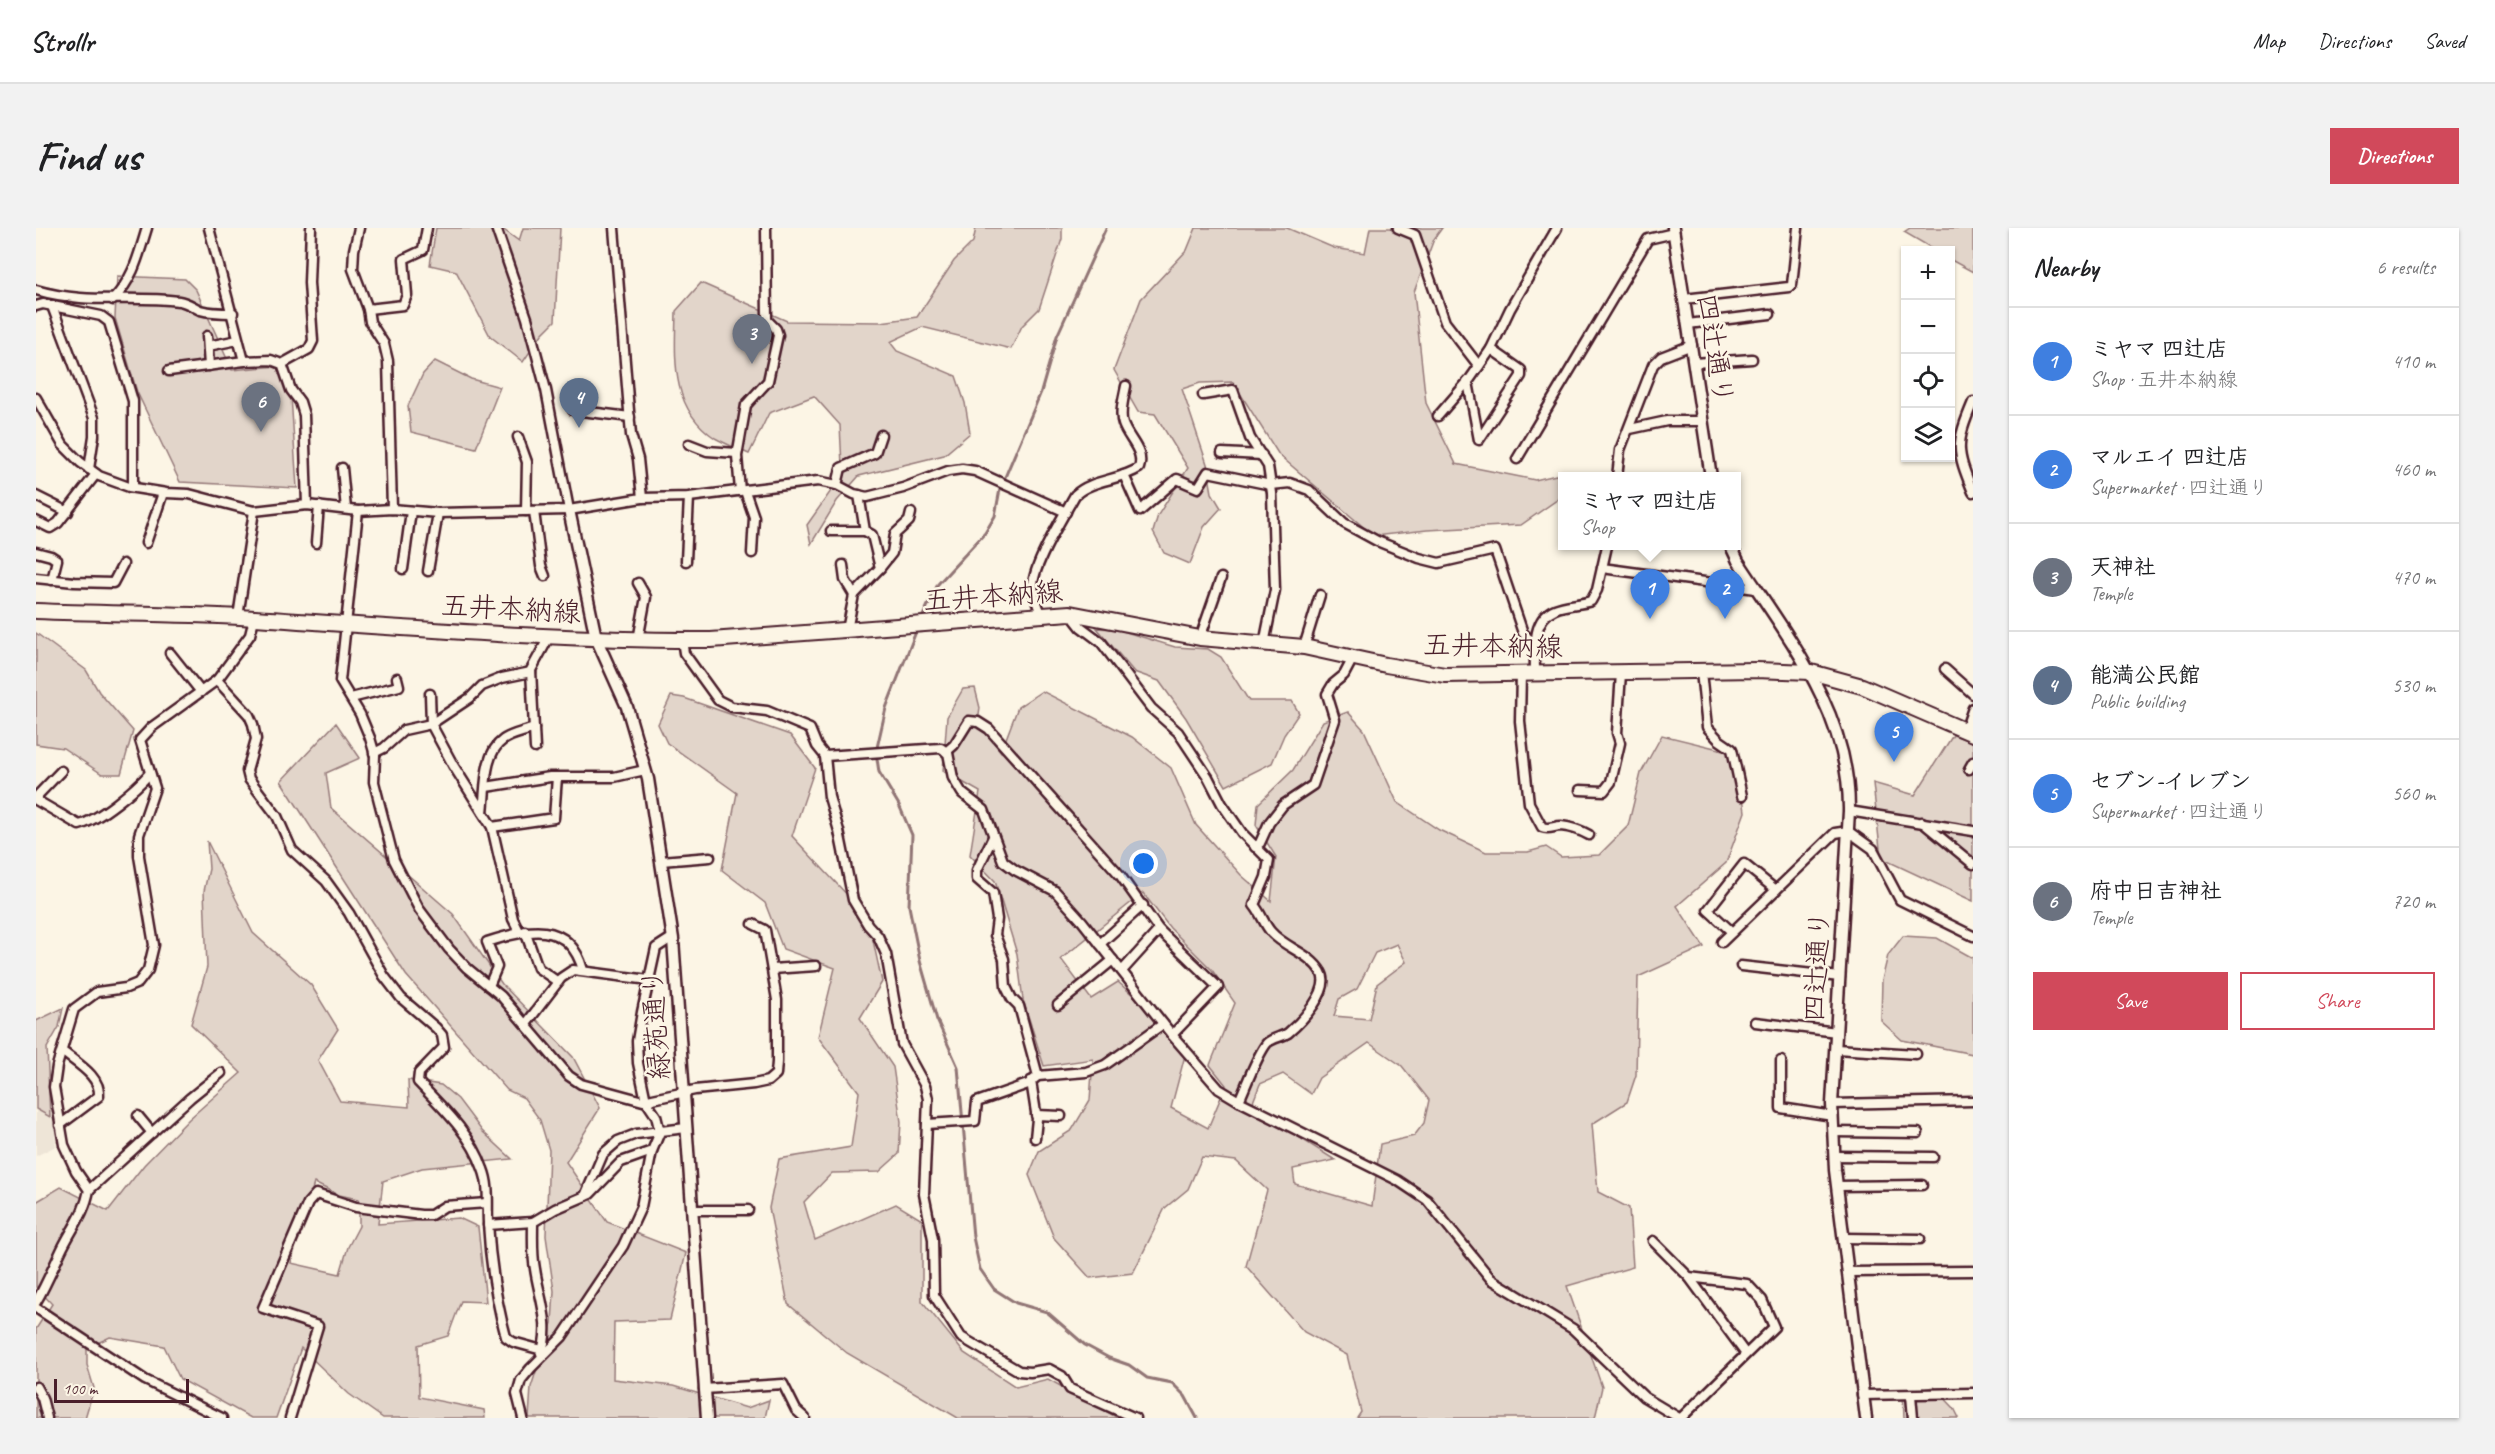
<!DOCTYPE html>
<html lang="en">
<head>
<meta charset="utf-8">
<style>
	body { margin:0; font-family:Caveat,"Klee One",sans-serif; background:#f2f2f2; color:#202124 }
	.controls { position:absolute; right:18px; top:18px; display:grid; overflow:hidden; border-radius:0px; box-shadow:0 2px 4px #0004 }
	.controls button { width:54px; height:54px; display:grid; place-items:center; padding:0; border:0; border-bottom:2px solid #e0e0e0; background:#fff; color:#202124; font:30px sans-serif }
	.scale { position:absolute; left:18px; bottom:15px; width:135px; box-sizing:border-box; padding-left:6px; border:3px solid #4a1f2b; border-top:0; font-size:16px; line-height:21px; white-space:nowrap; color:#4a1f2b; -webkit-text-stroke:4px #fcf5e5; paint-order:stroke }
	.you { position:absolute; left:1108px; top:636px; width:21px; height:21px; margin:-15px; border:4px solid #fff; border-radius:50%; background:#1a73e8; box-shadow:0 0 0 9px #1a73e833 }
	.badge { display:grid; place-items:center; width:39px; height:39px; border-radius:50%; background:#d1495b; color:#fff; font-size:20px; font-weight:700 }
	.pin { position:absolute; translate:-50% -50px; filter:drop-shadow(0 2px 3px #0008) }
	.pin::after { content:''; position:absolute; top:32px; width:21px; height:18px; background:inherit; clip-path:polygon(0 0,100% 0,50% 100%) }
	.popup { position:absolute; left:1522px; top:244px; width:183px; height:78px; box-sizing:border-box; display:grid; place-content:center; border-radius:0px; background:#fff; filter:drop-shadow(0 2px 4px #0005); font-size:20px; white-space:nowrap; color:#757577 }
	.popup b { font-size:22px; color:#202124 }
	.popup::after { content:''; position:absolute; left:50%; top:100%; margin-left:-12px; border:12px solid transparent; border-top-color:#fff }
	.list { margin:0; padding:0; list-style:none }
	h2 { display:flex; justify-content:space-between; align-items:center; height:78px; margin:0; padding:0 24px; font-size:26px }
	h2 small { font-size:20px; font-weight:400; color:#757577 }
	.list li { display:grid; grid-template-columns:39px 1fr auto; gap:18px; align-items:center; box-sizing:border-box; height:108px; padding:0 24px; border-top:2px solid #e0e0e0 }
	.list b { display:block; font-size:22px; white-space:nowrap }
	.list p { margin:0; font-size:20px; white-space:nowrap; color:#757577 }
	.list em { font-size:20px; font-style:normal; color:#757577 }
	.actions { display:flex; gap:12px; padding:18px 24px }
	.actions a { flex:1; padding:14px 0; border:2px solid #d1495b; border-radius:0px; text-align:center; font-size:21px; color:#d1495b }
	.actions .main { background:#d1495b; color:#fff }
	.icon { flex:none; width:33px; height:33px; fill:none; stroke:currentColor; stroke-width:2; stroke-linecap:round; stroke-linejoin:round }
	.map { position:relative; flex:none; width:1937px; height:1190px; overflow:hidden; border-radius:0px }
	header { display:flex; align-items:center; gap:36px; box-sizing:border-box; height:84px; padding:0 30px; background:#fff; border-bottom:2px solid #e0e0e0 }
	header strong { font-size:28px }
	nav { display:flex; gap:33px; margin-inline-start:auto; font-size:21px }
	.intro { display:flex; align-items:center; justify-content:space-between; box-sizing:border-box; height:144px; padding:0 36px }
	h1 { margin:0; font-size:42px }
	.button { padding:15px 27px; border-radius:0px; background:#d1495b; color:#fff; font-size:21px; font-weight:700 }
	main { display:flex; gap:36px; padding:0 36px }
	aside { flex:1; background:#fff; border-radius:0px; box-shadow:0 2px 4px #0004 }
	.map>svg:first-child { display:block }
	.built { fill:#eee5d7 }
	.green { fill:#e2d5ca; stroke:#967a7a; stroke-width:1.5; fill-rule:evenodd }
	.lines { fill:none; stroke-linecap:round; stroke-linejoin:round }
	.stream { stroke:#917474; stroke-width:3 }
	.minor-casing { stroke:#4a1f2b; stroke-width:13 }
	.tertiary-casing { stroke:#4a1f2b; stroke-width:15 }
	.primary-casing { stroke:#4a1f2b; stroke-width:18 }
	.minor { stroke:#fcf5e5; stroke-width:8 }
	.tertiary { stroke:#fcf5e5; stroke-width:10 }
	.primary { stroke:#fcf5e5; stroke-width:14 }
	.labels { text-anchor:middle; stroke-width:5; stroke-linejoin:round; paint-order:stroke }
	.street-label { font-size:28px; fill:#4a1f2b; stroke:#fcf5e5 }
</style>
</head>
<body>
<header>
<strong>Strollr</strong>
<nav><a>Map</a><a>Directions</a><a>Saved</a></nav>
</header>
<div class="intro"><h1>Find us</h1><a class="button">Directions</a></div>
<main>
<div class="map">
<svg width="1937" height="1190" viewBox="0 0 1937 1190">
	<rect width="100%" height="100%" fill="#fcf5e5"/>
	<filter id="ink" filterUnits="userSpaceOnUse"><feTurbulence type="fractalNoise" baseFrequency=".0167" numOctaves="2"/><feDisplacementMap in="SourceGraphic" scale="12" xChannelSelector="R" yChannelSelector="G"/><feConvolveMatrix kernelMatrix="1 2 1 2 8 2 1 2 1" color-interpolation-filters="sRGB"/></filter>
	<g filter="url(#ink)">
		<!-- built -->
		<polygon class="built" points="17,879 20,918 0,928 0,880"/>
		<!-- green -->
		<g class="green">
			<polygon points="400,0 465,0 483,13 487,0 524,0 519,93 506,106 487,134 454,108 420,43 394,37"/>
			<path d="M940,0h86v11l-23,70 -17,17 -11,23 -89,-22 -32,15 7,9 59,25 9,27 5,30 -26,22 -85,21 -22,25 -26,43 -4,-19 31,-44 4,-15 -2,-41 -26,-29 -45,17 -20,41c-11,-5 -23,-10 -34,-16 -45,-30 -40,-79 -39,-127l25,-28 86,38 94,1 36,-5 37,-56 19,-19z"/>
			<polygon points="1160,0 1251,0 1298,20 1329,25 1334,0 1406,0 1398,11 1378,64 1390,175 1420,236 1499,252 1520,247 1528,248 1525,269 1485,297 1391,302 1338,308 1243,227 1197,154 1164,155 1146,161 1171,236 1176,265 1185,280 1168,299 1154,336 1128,325 1117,304 1122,287 1152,240 1119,186 1102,184 1078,142 1105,71 1151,22"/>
			<polygon points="1874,0 1937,0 1937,44 1915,32 1914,22 1899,22 1868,4"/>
			<polygon points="81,48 149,51 160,62 196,142 253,137 261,260 144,254 101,164 79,90"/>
			<polygon points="399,133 435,151 464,159 440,220 375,204 372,178 387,146"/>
			<polygon points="1061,400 1080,401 1139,419 1172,421 1185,429 1213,473 1256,473 1263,485 1248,507 1236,535 1190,558 1150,490 1123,453 1098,444"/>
			<polygon points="0,405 50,442 63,464 97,503 85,546 66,546 27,520 0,516"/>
			<path d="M939,460l5,20 -2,14 23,30 17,-45 24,-16 90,46 39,31 25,57 45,50 30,26 5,-44 -20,-32 2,-21 35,-34 30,-49 25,-9 16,18 33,72 42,28 47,22h42l18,-5 15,10 38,-2 29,-29 13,-53 21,-38 65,16 13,23 5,38 -19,51 -49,43 27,41 -66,30 -2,98 -9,27 -35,22 6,68 31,16 4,59 -66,19 35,101 -7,31h-238l4,-6 -14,-57 -43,-23 -58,-66 21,-76 -31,-29 -34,-4 -14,32 -23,19 -32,65 -43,5 -36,-40 -25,-63 10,-24 33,-21 18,-30 3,-41 -49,7 -21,-66 -6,-46 -22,-73 -25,-26 10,-63 -37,-21 4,-54 16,-28zM1107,665l27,35 42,42 23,33 -25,62 16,20 -18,43 -37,-20 17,-64 -70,-62 -27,17 -30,-40zM1361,716l9,18 -29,22 -8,35 -35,-3 5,-17 18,-10 18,-36zM1333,815l33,23 27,34 -5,23 -10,13 -34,8 -8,62 -77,-22 -2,-15 42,-9 -84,-53 9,-23 23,-10 28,20 8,-16z"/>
			<polygon points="635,468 648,470 754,507 779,540 756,608 832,689 846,754 824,790 857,839 865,894 863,926 843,944 796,945 768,974 779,1012 860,976 886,992 886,1073 928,1125 980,1159 1012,1151 1082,1190 922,1190 811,1125 752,1076 733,980 743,931 815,919 823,864 782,809 799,740 747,721 729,675 686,642 701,565 631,515 622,496"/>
			<polygon points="300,495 324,530 290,545 295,580 417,686 466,756 537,829 564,880 530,934 571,994 650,1025 634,1092 578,1094 577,1151 637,1158 711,1180 733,1172 729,1190 493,1190 495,1159 516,1095 518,1063 510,1008 513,922 504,892 488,870 471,862 370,747 245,553"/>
			<polygon points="1917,507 1937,514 1937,673 1845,630 1837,555 1879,567"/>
			<path d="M171,613l46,92 58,52 27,44 -20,31 22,41 69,6 -1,-27 33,5 17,14 24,32 30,28 -90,9 -39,13 -5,43 81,-6 19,9 8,75 -25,-1 -13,35 -30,9 1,52 65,13 1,8h-102l-34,-24 -48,-46 -25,70h-25l-71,-39 -16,-33 -54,-9 -23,11v17l7,23 -9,30h-49v-89l16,-25 -16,-17v-85l25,-15 47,24 36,-46 45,-46 52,-46 -50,-49 16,-57 -3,-76 5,-22zM278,955l25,12 20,4v27l-11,21 -8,27 -49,-11z"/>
			<polygon points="1867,708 1901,710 1937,730 1937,826 1866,812 1845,793 1846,752 1852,727"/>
			<polygon points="27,780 23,799 11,820 14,889 0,881 0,793"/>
			<polygon points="1898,1159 1918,1180 1923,1190 1868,1190 1867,1165"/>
		</g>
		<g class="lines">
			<!-- stream -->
			<g class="stream">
				<polyline points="885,392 902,356 949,305 959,288 964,261 1005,164 1021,108 1070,0"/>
				<polyline points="881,401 850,480 840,524 843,544 863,577 876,607 873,678 884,733 901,792 922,839 937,1009 944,1041 958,1061 980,1075 1011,1084 1049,1117 1073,1130 1093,1137 1111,1150 1136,1155 1149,1168 1161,1190"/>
			</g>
			<!-- minor casing -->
			<g class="minor-casing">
				<g id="minor">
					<polyline points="173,0 208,133 235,132 246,136 273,121 277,113 273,55 275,0"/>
					<polyline points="323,0 318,22 317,41 332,81 334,94 348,116 352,133 356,281"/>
					<polyline points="460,0 491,90 510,162 533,282"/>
					<polyline points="578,0 595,207 602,231 606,270"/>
					<polyline points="1362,0 1379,7 1409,94 1443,138"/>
					<path d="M0,62c51,15 92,5 143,11 8,1 14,6 21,9 11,3 22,3 33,3"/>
					<polyline points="1648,71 1753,59 1756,57 1762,0"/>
					<path d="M77,72c21,-23 25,-43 34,-72"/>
					<polyline points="0,78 7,76 65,88 73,94 97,173 97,259"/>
					<polyline points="16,78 58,190 58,208 53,241"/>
					<polyline points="332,81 367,77 371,67 368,31 387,22 391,0"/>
					<polyline points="1652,96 1734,86"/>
					<polyline points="171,108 173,138"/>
					<polyline points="172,118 202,112"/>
					<polyline points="1658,135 1716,131"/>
					<polyline points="246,136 255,162 264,174 268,187 271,277"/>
					<polyline points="133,143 208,133"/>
					<polyline points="1432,154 1443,212 1485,148 1485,142 1455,121"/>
					<polyline points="1167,167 1197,162 1214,210 1232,238 1236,265 1239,362 1228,416"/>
					<polyline points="0,170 27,217 44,234 63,248 93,259 130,265 153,266 218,283 271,277 322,283 356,281 402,285 533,282 606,270 653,269 782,253 801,257 818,266 831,269 867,260 912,243 926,241 939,243 1030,284"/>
					<path d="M1937,174c-18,43 -17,48 0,90"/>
					<polyline points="537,182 594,189"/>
					<polyline points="1402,188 1434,151 1455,121 1474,81 1521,0"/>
					<polyline points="1594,201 1631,193 1666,193"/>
					<polyline points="482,209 491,234 490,283"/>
					<polyline points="653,216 671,223 701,225"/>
					<polyline points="1186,225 1226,227"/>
					<polyline points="1481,231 1612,11 1638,5"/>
					<polyline points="306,240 310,281"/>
					<polyline points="1088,247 1104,283 1141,251 1162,260 1172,244 1235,257 1254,255 1273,262 1308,295 1341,313 1383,330 1403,335 1459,322 1487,405 1499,417"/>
					<polyline points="1581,249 1584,222 1617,137 1625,129 1656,117"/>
					<polyline points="801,257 805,240 839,225 845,207"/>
					<polyline points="704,263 701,228 710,177 732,153 742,107 740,101 731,92 730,0"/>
					<polyline points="709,263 718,289 716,325"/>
					<polyline points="823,267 829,303"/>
					<polyline points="0,268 32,284"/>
					<polyline points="322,283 304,453 324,486 334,510 339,527 338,554 358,632 383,681 413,721 431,740 465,768 533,848 545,856 607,873 659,862 718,856 732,853 740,846 741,834 741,772 729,702 717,696"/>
					<polyline points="498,283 505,338 509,348"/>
					<polyline points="0,293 14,300 22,295 60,246"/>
					<polyline points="795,303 829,303 836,307 844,340 818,367 811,402"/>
					<polyline points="110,315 127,265"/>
					<polyline points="280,315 283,278"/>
					<polyline points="0,324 15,328 21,332 16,352"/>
					<polyline points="650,333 653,269"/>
					<polyline points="807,337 809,352 818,367"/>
					<polyline points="844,340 856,325 859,306 873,293 875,285"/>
					<polyline points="1566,340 1720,361"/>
					<polyline points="367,341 375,283"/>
					<polyline points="392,343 402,285"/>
					<polyline points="0,350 38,354 77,355 87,336"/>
					<path d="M1034,385l11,14 20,15 50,66 27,24 30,45 14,27 20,29 27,27 -3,17 -12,28c7,8 10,19 17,27 14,16 39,21 50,40 11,18 -20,50 -33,61 -6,4 -16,5 -21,10 -10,12 -21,43 -28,58"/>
					<path d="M1006,388c-4,-10 -9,-21 -9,-31 1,-22 31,-70 42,-90 17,-16 44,-14 64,-27 6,-17 -11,-29 -16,-44 -4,-11 1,-27 3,-38"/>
					<polyline points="202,389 218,283"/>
					<polyline points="1164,410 1185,350"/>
					<polyline points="602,412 610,369 602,355"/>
					<polyline points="646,412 648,425 682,472 696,479 731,483 774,501 781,518 789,528 793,569 803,603 817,672 832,697 842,708 850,726 866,816 889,858 892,871 888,966 897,1011 898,1067 925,1109 983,1143 994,1144 1013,1141 1026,1148 1034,1161 1099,1190"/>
					<polyline points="1268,419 1284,367"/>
					<polyline points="134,425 165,464"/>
					<polyline points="1909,441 1937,466"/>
					<polyline points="1665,444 1671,499 1683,512 1696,521 1706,568"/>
					<path d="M1485,445l-1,48 9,82 13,24c7,3 12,-1 19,-1 10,1 19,4 28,9"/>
					<path d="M1499,445c0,-21 -4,-54 20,-64 11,-5 24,-4 36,-8l6,-11 10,-44"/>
					<path d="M181,452l32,35 4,9 3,15 -9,32 2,8 28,37 15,34 34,31 23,32 35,63 17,22 35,30 6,7 2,12 -25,26 -1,9c25,26 53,52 65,87 7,17 4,37 5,54 2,38 8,77 18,114l7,5 29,8"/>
					<polyline points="394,466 395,496 417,537 456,599 477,691 483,703"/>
					<polyline points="315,470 363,458 361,450"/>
					<polyline points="1929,503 1937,480"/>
					<polyline points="499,520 495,442 513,409"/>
					<polyline points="910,524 918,517 933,493 942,494 953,501 1084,647 1123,702 1182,759 1136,807"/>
					<polyline points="338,525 348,520 368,502 395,496 434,470 446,458 466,450 495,444"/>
					<polyline points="789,528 905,520 912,525 917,550 926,565 948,582 967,633 979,642 1019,663 1046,693 1136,807 1183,861 1203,873 1361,952 1391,972 1455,1051 1537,1101 1608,1169 1643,1190"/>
					<polyline points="1933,541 1937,534"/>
					<polyline points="450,559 514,549 578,549 609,542"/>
					<polyline points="1544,562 1568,563 1575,554 1584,515 1581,505 1585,445"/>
					<polyline points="0,569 25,543"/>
					<path d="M0,572l43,25c20,-5 57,-36 71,-52"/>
					<polyline points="1813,583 1937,603"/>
					<path d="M447,584c3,-22 0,-58 20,-72 8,-6 21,-8 31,-12"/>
					<polyline points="1886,594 1937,636"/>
					<polyline points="456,599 518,590 521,549"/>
					<polyline points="957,609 941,642 941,651 957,665 961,691 959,707 968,731 970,759 976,771 983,778 1002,848"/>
					<polyline points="1219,619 1224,615 1233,595 1247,577 1277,557 1299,492 1291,466 1297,456 1308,447 1317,430"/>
					<polyline points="625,633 674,629"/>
					<polyline points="489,703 502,740 522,754"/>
					<polyline points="1696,704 1672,682 1708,636 1740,662"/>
					<polyline points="1686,714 1799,605 1812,603 1837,621 1864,672 1937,708"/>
					<polyline points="1064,716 1107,677"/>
					<polyline points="1705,738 1804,749"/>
					<polyline points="736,741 780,738"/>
					<polyline points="1086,743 1123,702"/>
					<path d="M453,758l8,-19 -10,-25c39,-13 82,-23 96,28"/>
					<polyline points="1022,777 1077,732"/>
					<polyline points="1719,794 1801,804"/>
					<polyline points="490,796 525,750 537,742 613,752"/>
					<polyline points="1800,821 1880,826"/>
					<polyline points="1745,833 1745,880 1797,888"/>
					<polyline points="995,853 1001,891 999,910"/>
					<polyline points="1796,876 1937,873"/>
					<polyline points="1000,887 1025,888"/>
					<polyline points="102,888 116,905"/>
					<polyline points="891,896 939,893 941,874 992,856 1002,848 1050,844 1069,837 1127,796"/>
					<path d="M24,897l39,-29c2,-20 -23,-33 -37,-45"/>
					<polyline points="1797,904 1882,905"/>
					<polyline points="1798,928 1897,929"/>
					<polyline points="1801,958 1886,957"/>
					<polyline points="53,962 154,870 185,845"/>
					<polyline points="549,968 567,926 582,913 600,906 650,900"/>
					<polyline points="656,982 712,982"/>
					<path d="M497,994c0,16 -1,32 2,47 4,28 17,57 6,84"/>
					<polyline points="452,997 497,994 519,981 554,966 585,934 616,923"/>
					<polyline points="1807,1010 1884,1011"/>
					<polyline points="1617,1013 1653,1049 1711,1056 1726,1072 1738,1099 1645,1190"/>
					<polyline points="1811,1044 1937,1043"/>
					<polyline points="1653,1049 1709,1125"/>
					<path d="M0,1074c10,-17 17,-34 25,-51 10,-21 24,-38 28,-61l-13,-19 -12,-26 -10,-58 3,-21 17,-57 23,-17 29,-4 12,-5 10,-13 6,-25 -15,-89v-21l16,-47 -15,-48 12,-13 65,-47 33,-45 4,-16"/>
					<polyline points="0,1080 109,1152 186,1190"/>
					<polyline points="0,1159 6,1170 11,1190"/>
					<polyline points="668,1161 747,1156 760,1182 769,1190"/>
					<polyline points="1826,1167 1937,1165"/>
					<polyline points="1875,1167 1877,1190"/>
					<polyline points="254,1190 282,1098 227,1080 272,975 280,966 320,979 385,987 395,987 409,978 451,975"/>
					<polyline points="487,1190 481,1166 485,1152 495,1140 526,1109 587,1018 605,979 616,923 624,904 620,888 610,873 602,835 601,813 606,784 620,720 637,709"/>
				</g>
			</g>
			<!-- tertiary casing -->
			<g class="tertiary-casing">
				<g id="tertiary">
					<polyline points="1637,0 1675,249"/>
					<polyline points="533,282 560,410 591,479 612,551 637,711 671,1190"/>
					<path d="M1695,318l7,15c51,78 112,153 111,250l-17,293 3,66 31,248"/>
				</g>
			</g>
			<!-- primary casing -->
			<g class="primary-casing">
				<path id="primary" d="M0,383c68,3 136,2 204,6 157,10 314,24 471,23l359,-27 130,25 104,9 82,18 59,10 311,-5 55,2 51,14 111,48"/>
			</g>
			<!-- minor -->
			<use href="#minor" class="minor"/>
			<!-- tertiary -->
			<use href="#tertiary" class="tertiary"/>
			<!-- primary -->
			<use href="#primary" class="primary"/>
		</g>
	</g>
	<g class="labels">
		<!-- street labels -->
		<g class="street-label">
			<text transform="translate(1680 121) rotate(81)" y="10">四辻通り</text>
			<text transform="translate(957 367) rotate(-4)" y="10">五井本納線</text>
			<text transform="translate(475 380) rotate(3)" y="10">五井本納線</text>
			<text transform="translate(1457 417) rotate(1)" y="10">五井本納線</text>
			<text transform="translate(1780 738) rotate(-87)" y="10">四辻通り</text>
			<text transform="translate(619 796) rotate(-94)" y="10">緑苑通り</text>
		</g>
	</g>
</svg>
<div class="controls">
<button>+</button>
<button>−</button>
<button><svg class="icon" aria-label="locate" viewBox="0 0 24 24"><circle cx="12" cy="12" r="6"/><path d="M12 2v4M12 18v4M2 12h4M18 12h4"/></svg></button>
<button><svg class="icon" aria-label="layers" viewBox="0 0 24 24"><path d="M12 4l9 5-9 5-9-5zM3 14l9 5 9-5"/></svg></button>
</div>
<div class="scale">100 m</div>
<div class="you"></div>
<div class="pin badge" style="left:1614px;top:391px;background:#3f7fe0">1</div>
<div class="popup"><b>ミヤマ 四辻店</b>Shop</div>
<div class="pin badge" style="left:1689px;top:391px;background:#3f7fe0">2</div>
<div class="pin badge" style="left:716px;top:136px;background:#6b7280">3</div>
<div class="pin badge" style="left:543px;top:200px;background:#5c6f8a">4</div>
<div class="pin badge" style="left:1858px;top:534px;background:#3f7fe0">5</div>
<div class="pin badge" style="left:225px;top:204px;background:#6b7280">6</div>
</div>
<aside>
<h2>Nearby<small>6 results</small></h2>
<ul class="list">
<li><span class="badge" style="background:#3f7fe0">1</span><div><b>ミヤマ 四辻店</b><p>Shop · 五井本納線</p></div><em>410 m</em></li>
<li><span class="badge" style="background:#3f7fe0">2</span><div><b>マルエイ 四辻店</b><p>Supermarket · 四辻通り</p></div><em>460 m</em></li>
<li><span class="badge" style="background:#6b7280">3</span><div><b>天神社</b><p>Temple</p></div><em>470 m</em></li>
<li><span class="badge" style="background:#5c6f8a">4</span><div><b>能満公民館</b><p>Public building</p></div><em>530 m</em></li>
<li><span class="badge" style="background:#3f7fe0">5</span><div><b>セブン-イレブン</b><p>Supermarket · 四辻通り</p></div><em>560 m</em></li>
<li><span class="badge" style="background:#6b7280">6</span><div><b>府中日吉神社</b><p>Temple</p></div><em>720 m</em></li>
</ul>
<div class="actions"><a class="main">Save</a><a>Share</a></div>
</aside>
</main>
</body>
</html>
